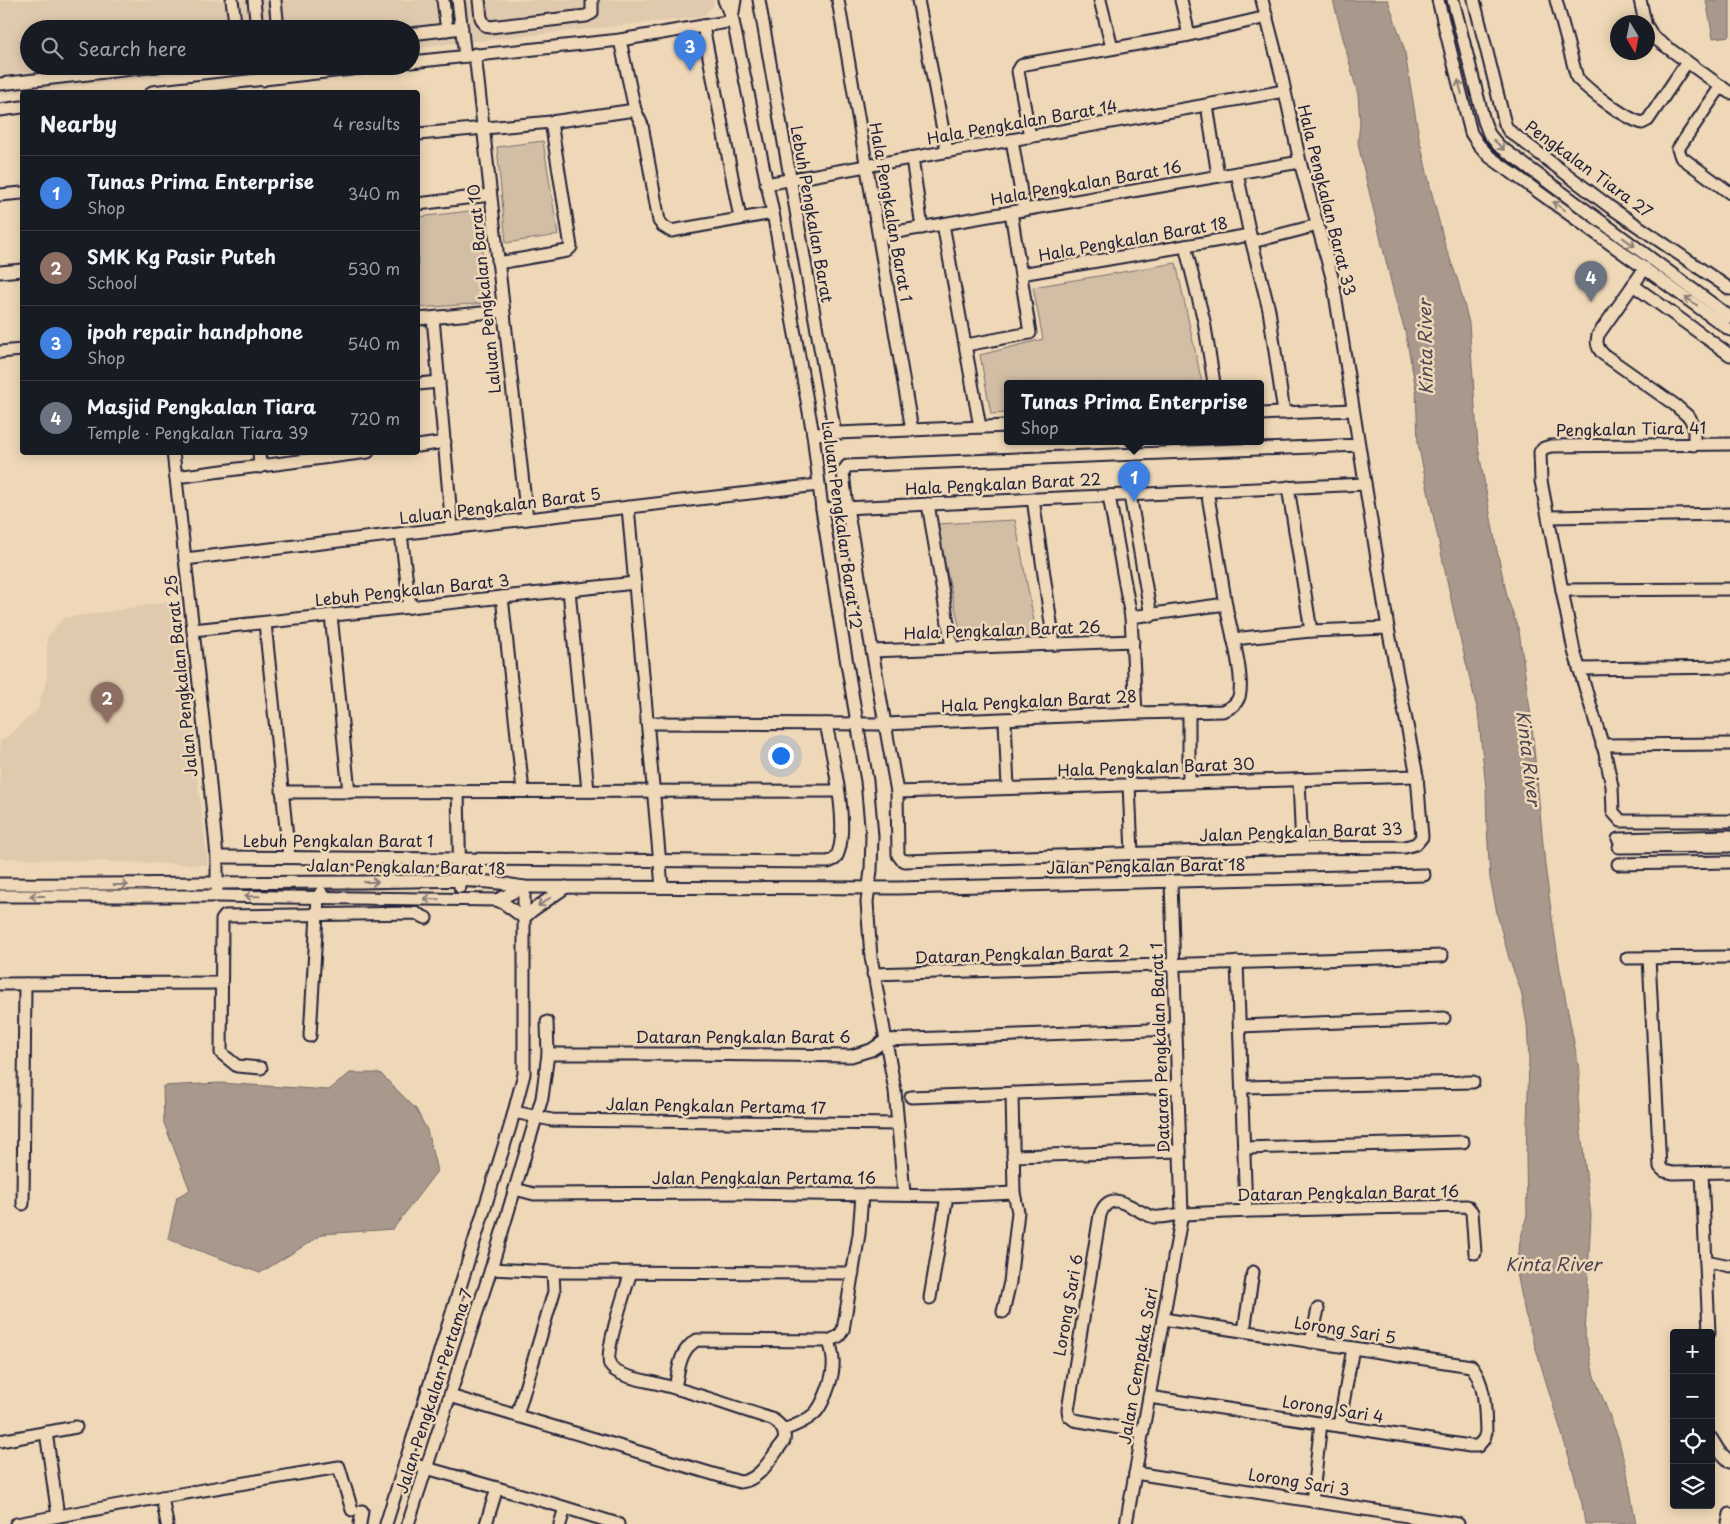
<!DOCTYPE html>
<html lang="en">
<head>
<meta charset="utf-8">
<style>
	body { margin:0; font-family:"Playpen Sans",sans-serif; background:#242831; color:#f1f3f6 }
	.controls { position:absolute; right:15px; bottom:15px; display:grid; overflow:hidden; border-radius:5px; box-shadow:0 2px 12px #0003 }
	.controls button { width:45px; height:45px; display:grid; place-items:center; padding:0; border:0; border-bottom:1px solid #363941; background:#171b24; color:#f1f3f6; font:25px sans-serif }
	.compass { position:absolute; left:1610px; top:15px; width:45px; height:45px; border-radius:50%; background:#171b24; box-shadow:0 2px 12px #0003; rotate:170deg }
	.you { position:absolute; left:780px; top:755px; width:18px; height:18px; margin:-12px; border:4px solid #fff; border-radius:50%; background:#1a73e8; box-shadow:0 0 0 8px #1a73e833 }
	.badge { display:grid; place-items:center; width:32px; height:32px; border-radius:50%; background:#c8321e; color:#fff; font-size:16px; font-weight:700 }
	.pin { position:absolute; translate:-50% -41px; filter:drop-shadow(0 1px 2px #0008) }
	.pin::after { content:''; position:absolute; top:26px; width:18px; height:15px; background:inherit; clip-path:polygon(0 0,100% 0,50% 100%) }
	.popup { position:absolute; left:1004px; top:380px; width:260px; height:65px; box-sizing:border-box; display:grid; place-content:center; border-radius:5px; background:#171b24; filter:drop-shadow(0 1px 4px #0005); font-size:16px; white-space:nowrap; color:#9ea1a6 }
	.popup b { font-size:19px; color:#f1f3f6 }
	.popup::after { content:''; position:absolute; left:50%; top:100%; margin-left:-10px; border:10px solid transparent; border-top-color:#171b24 }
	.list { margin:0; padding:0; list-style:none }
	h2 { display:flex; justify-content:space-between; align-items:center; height:65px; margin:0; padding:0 20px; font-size:21px }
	h2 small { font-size:16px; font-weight:400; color:#9ea1a6 }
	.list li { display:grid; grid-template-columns:32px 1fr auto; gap:15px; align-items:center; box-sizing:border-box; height:75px; padding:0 20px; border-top:1px solid #363941 }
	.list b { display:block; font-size:19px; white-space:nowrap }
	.list p { margin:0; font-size:16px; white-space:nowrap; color:#9ea1a6 }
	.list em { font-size:16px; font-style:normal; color:#9ea1a6 }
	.icon { flex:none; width:28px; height:28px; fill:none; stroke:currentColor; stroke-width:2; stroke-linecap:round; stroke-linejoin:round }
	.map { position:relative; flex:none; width:1730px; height:1524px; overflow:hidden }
	.search { position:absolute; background:#171b24; box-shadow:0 2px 12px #0003; left:20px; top:20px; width:400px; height:55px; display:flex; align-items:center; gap:12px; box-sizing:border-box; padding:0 18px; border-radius:28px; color:#9ea1a6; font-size:19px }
	.panel { position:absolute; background:#171b24; box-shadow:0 2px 12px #0003; left:20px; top:90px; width:400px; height:365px; border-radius:5px }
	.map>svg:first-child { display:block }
	.built { fill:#e0caae }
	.green { fill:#d1bea5; stroke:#7a7070 }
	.water { fill:#a9998d; stroke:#73696c }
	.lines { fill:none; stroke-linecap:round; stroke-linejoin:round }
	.minor-casing { stroke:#22223b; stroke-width:15 }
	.minor { stroke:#efd8b7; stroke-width:11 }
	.oneway { stroke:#887d79 }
	.labels { text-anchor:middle; stroke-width:5; stroke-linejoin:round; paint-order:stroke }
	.street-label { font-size:16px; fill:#22223b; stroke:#efd8b7 }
	.water-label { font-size:18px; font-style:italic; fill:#4a4654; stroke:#efd8b7 }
</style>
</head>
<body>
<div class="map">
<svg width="1730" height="1524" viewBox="0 0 1730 1524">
	<rect width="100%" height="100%" fill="#efd8b7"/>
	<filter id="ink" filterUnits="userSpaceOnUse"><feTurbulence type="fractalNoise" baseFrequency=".02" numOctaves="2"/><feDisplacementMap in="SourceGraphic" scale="10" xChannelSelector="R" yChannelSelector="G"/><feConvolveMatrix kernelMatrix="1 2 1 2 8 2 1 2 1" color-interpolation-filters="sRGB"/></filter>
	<g filter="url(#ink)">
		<!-- built -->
		<g class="built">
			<polygon points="0,0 713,0 714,5 702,17 411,48 411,29 29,29 29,66 248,66 0,95"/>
			<polygon points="176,601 208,865 0,858 0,741 7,737 38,709 47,677 47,637 64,618"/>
		</g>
		<!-- green -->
		<g class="green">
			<polygon points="543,141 558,235 506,243 497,147"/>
			<polygon points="479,210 487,303 418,308 418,217"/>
			<polygon points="1176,263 1202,383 1008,383 1008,413 991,414 980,355 1043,339 1033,287"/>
			<polygon points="1015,520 1037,637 962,638 936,524"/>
		</g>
		<!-- water -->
		<g class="water">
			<polygon points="1333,0 1388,0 1404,48 1419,137 1431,190 1445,245 1458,281 1469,323 1478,447 1496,546 1508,600 1519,631 1531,717 1545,865 1552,918 1560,970 1580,1074 1578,1097 1580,1124 1591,1215 1585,1335 1594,1376 1618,1437 1627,1473 1636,1524 1585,1524 1582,1504 1572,1467 1525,1313 1517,1273 1520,1241 1527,1215 1526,1158 1529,1061 1527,1024 1521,991 1509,958 1498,918 1490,878 1487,827 1486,788 1478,712 1454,613 1418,444 1416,389 1405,331 1395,298 1361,158 1358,142 1360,123 1358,95"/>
			<polygon points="1706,0 1730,0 1730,36 1713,38"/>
			<polygon points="350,1073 380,1073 416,1109 427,1130 437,1171 393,1229 323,1234 260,1273 168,1239 177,1197 190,1190 164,1123 163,1086 220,1083 329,1090"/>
		</g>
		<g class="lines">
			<!-- minor casing -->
			<g class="minor-casing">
				<g id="minor">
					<polyline points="232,0 236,29"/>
					<polyline points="254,0 257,29"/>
					<polyline points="275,0 278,29"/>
					<polyline points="443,0 447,30"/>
					<polyline points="458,0 465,56"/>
					<polyline points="479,0 481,18 485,25 490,27 586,16 592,13 592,0"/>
					<polyline points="724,0 733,21 773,213 813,434 822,509 843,640 867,781 872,836 871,870 867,902 871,957 895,1091 904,1194"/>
					<polyline points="759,0 835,433"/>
					<polyline points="838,0 912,430"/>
					<polyline points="918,0 947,151"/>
					<polyline points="1100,0 1112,48"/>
					<polyline points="1181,0 1189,35"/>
					<polyline points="1262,0 1281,73 1300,162 1333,281 1388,628 1417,776 1422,837 1416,844 1405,847 1302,848 905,861 901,859 898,855 897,792 847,508 843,472 847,466 1359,445"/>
					<polyline points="1438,0 1471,133 1479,145 1490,157 1730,330"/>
					<polyline points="1453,0 1484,121 1489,134 1498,145 1730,317"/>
					<polyline points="1474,0 1505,124 1508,130 1610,207 1730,289"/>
					<path d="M1556,0l21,78c13,14 48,40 65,45l6,-3 39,-58"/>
					<polyline points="1640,0 1645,22"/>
					<polyline points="732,18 735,0"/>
					<polyline points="703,26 740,218"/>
					<polyline points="1648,28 1653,37 1730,93"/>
					<polyline points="411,34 462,28"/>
					<polyline points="620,40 635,110 642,125 659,221 663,226 671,231 773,213"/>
					<polyline points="475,54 527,519"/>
					<polyline points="411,62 620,40 733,21"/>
					<polyline points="261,66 263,80"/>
					<polyline points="0,84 158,66"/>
					<polyline points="1721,86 1678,149 1681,157 1730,193"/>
					<polyline points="152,92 377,66"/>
					<polyline points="1207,105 1218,176"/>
					<polyline points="0,110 22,107"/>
					<polyline points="418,134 551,122 635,110"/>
					<polyline points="1030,137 1018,71 1021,66 1025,64 1189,35 1267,17"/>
					<polyline points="1012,140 1024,210"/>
					<polyline points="912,158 922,228"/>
					<polyline points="1237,173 1250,235 1269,310 1284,413"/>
					<polyline points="766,184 1284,91"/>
					<polyline points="0,195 22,193"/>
					<polyline points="418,204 490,195"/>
					<polyline points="943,224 980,427"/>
					<polyline points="879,235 1300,162"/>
					<polyline points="1252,242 1318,225"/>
					<polyline points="1185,246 1204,321 1214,383"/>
					<polyline points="498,263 567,251 571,247 551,122"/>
					<path d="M1645,268l-47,67c-2,8 -1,13 5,19l72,51 15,13 4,9v18"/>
					<polyline points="0,272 22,270"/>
					<polyline points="1021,274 1250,235"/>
					<polyline points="1633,285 1730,355"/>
					<polyline points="433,318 452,528"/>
					<polyline points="418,319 503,311"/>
					<polyline points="966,345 1030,333 1011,212"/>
					<polyline points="0,352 22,350"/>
					<polyline points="418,384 439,382"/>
					<polyline points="1260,414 1353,410"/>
					<polyline points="813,434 1008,426"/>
					<polyline points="418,446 445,442"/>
					<polyline points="173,452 208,764 217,857 217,889"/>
					<polyline points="259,452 260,467"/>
					<polyline points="176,477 368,452"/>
					<polyline points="1288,487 1311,631"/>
					<polyline points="1130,495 1151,616"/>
					<polyline points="1109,496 1131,617 1136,713"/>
					<polyline points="1033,499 1054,644"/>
					<polyline points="928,504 952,647"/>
					<polyline points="628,507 662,887"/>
					<polyline points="822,509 1365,484"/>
					<polyline points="1549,517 1730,514"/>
					<polyline points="401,534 410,607"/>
					<polyline points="185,559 818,485"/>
					<polyline points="1730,589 1562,590 1574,651 1605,753 1612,786 1613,812 1621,821 1730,821"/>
					<polyline points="569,590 588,791"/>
					<polyline points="1562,590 1541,481 1540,452 1544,448 1551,446 1730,444"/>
					<polyline points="502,597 523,791"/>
					<polyline points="331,615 349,792"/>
					<polyline points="1131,617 1226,604"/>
					<polyline points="265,623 289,857"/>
					<polyline points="193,630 635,583"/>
					<polyline points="1233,639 1311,631 1388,628"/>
					<polyline points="872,651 1133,641"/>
					<polyline points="1579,669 1730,667"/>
					<polyline points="1005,720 1008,788"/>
					<path d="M647,723l238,1 251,-11 86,-2c7,-2 14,-6 17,-14 6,-19 -9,-70 -13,-91 -6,-38 -12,-77 -19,-115"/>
					<polyline points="1602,745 1730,744"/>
					<polyline points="1299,780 1302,848"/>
					<polyline points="1189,782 1189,712"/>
					<polyline points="1129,784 1132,854"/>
					<polyline points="458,791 460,887"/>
					<polyline points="282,792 838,791"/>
					<polyline points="897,792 1417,776"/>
					<polyline points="1618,839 1730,836"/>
					<polyline points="1619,847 1730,846"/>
					<path d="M217,857l611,5 7,-3c17,-24 -3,-105 -9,-135"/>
					<polyline points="1618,864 1730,862"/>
					<path d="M0,884c118,1 236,-2 353,-2 57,0 116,-6 171,5l374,1 526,-13"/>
					<polyline points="0,896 218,896 497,900 524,887"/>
					<polyline points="497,900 505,904 524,918"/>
					<polyline points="524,918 533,910 566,887"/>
					<polyline points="1627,958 1730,957"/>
					<polyline points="1649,958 1660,1167 1664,1171 1673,1173 1730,1172"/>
					<polyline points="1237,962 1246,1211"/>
					<polyline points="873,974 1442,956"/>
					<polyline points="0,984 221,983"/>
					<polyline points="1240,1026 1444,1018"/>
					<polyline points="310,1036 318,897 321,892"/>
					<polyline points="548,1054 683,1054 851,1056 871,1050 886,1040 1175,1029"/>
					<polyline points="261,1068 237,1066 221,1053 222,920 225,916 415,913 426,918"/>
					<polyline points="1242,1087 1473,1082"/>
					<polyline points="911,1097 1177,1087"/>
					<polyline points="514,1112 552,1120 898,1124"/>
					<polyline points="1244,1148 1463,1142"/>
					<polyline points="1013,1156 1180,1151"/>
					<polyline points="1702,1173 1709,1333"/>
					<polyline points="515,1189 534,1194 740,1193 947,1196 1014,1193"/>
					<polyline points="23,1204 25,984"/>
					<polyline points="1706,1261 1730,1266"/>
					<polyline points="491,1269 553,1272 853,1273"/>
					<polyline points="930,1298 947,1196"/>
					<polyline points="1003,1312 1010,1282 1018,1212 1014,1193 1012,1093"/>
					<polyline points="1244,1331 1253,1272"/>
					<polyline points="1311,1342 1318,1309"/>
					<path d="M675,1388c4,-19 4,-38 22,-48l132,1 10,-5 4,-6 16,-96 3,-39"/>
					<path d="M450,1396l290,86c20,-1 32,-26 44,-41 2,-10 -3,-16 -12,-22 -39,-12 -78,-27 -117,-36 -12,-3 -40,-7 -45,-18 -6,-13 16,-77 21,-93"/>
					<path d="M1149,1397l321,49h8l6,-7 2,-7c-1,-22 0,-48 -15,-66l-308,-47"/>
					<polyline points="517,1415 554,1292 553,1272"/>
					<polyline points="1339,1426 1353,1348"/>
					<path d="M783,1430c12,-4 22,-8 31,-16 9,-8 18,-34 19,-46 1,-10 -1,-18 -4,-27"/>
					<polyline points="46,1432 58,1516"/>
					<path d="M1143,1432l-69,-12 -5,-4 -1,-6 32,-195c11,-31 36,-1 54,2 9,1 21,-3 31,-3 94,-5 188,-6 282,-8l5,6 3,41"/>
					<polyline points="1711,1438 1719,1451 1730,1462"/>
					<polyline points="0,1441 76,1427"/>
					<polyline points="405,1462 550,1503 618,1524"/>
					<polyline points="1135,1473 1458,1524"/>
					<polyline points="162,1497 167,1524"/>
					<polyline points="1312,1501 1321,1423"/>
					<polyline points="16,1524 162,1497 339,1467 352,1510"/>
					<polyline points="360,1524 362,1511"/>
					<polyline points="386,1524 510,1127 524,1074 524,887"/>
					<polyline points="408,1524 491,1269 542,1098 548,1054 547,1022"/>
					<polyline points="486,1524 497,1488"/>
					<polyline points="560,1524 565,1508"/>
					<polyline points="1126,1524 1182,1214 1171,882"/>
					<polyline points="1728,1524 1730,1514"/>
				</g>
			</g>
			<!-- minor -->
			<use href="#minor" class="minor"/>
		</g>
		<!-- one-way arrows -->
		<defs><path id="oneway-shaft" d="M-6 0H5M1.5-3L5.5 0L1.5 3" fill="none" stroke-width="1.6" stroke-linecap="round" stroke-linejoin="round" transform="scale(1.25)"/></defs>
		<g class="oneway">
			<use href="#oneway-shaft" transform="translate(1460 87) rotate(-104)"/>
			<use href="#oneway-shaft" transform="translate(1499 145) rotate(44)"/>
			<use href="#oneway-shaft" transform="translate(1559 206) rotate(-145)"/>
			<use href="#oneway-shaft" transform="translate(1629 242) rotate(36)"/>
			<use href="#oneway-shaft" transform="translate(1691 301) rotate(-144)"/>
			<use href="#oneway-shaft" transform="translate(371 882)"/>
			<use href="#oneway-shaft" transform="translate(121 885)"/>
			<use href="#oneway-shaft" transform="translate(37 896) rotate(-180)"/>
			<use href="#oneway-shaft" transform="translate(252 896) rotate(-179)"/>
			<use href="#oneway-shaft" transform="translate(431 899) rotate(-179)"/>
			<use href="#oneway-shaft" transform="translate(544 902) rotate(145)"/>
		</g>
	</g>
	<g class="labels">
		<!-- street labels -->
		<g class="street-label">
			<text transform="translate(1022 122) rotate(-10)" y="6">Hala Pengkalan Barat 14</text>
			<text transform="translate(1589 169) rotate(36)" y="6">Pengkalan Tiara 27</text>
			<text transform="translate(1086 183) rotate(-10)" y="6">Hala Pengkalan Barat 16</text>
			<text transform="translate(1327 200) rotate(76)" y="6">Hala Pengkalan Barat 33</text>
			<text transform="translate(891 212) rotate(80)" y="6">Hala Pengkalan Barat 1</text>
			<text transform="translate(812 214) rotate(80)" y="6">Lebuh Pengkalan Barat</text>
			<text transform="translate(1133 239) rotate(-10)" y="6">Hala Pengkalan Barat 18</text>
			<text transform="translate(484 289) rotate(-96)" y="6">Laluan Pengkalan Barat 10</text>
			<text transform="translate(1631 429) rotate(-1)" y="6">Pengkalan Tiara 41</text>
			<text transform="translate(1003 484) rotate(-3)" y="6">Hala Pengkalan Barat 22</text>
			<text transform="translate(500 506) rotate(-7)" y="6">Laluan Pengkalan Barat 5</text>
			<text transform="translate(842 525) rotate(82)" y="6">Laluan Pengkalan Barat 12</text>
			<text transform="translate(412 590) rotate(-6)" y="6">Lebuh Pengkalan Barat 3</text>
			<text transform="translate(1002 630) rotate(-2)" y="6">Hala Pengkalan Barat 26</text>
			<text transform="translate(181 676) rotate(-96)" y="6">Jalan Pengkalan Barat 25</text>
			<text transform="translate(1039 701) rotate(-3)" y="6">Hala Pengkalan Barat 28</text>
			<text transform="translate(1156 767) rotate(-2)" y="6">Hala Pengkalan Barat 30</text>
			<text transform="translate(1301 832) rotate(-2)" y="6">Jalan Pengkalan Barat 33</text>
			<text x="338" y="847">Lebuh Pengkalan Barat 1</text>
			<text transform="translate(1146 866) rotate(-1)" y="6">Jalan Pengkalan Barat 18</text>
			<text transform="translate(406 867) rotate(1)" y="6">Jalan Pengkalan Barat 18</text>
			<text transform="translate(1022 954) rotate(-2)" y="6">Dataran Pengkalan Barat 2</text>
			<text x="743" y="1043">Dataran Pengkalan Barat 6</text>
			<text transform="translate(1160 1048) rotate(-92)" y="6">Dataran Pengkalan Barat 1</text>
			<text transform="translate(716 1106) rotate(1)" y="6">Jalan Pengkalan Pertama 17</text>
			<text x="764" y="1184">Jalan Pengkalan Pertama 16</text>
			<text transform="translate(1348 1193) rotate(-1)" y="6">Dataran Pengkalan Barat 16</text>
			<text transform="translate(1068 1305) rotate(-80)" y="6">Lorong Sari 6</text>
			<text transform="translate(1345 1330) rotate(9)" y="6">Lorong Sari 5</text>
			<text transform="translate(1138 1366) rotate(-80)" y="6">Jalan Cempaka Sari</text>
			<text transform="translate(434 1391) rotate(-72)" y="6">Jalan Pengkalan Pertama 7</text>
			<text transform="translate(1333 1409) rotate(9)" y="6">Lorong Sari 4</text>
			<text transform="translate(1299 1482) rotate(9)" y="6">Lorong Sari 3</text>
		</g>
		<!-- water labels -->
		<g class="water-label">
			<text transform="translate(1426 347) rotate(-91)" y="6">Kinta River</text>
			<text transform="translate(1528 758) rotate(83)" y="6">Kinta River</text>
			<text x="1553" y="1271">Kinta River</text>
		</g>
	</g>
</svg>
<div class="controls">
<button>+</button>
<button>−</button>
<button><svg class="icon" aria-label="locate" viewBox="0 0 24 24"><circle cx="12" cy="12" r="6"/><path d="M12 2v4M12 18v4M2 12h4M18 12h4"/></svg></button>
<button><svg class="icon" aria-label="layers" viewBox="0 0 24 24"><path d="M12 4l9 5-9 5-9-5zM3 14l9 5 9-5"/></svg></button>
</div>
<svg class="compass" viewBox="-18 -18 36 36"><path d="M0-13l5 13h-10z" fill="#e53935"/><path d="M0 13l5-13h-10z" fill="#9ea1a6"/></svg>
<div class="you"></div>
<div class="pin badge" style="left:1134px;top:502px;background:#3f7fe0">1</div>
<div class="popup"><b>Tunas Prima Enterprise</b>Shop</div>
<div class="pin badge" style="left:107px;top:723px;background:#8d6e63">2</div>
<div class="pin badge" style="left:690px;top:71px;background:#3f7fe0">3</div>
<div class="pin badge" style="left:1591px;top:302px;background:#6b7280">4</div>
<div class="search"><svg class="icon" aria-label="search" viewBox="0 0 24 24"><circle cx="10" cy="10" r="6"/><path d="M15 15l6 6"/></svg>Search here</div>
<section class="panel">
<h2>Nearby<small>4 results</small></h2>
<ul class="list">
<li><span class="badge" style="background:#3f7fe0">1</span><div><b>Tunas Prima Enterprise</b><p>Shop</p></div><em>340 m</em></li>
<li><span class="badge" style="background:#8d6e63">2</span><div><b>SMK Kg Pasir Puteh</b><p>School</p></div><em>530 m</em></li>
<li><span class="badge" style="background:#3f7fe0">3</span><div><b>ipoh repair handphone</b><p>Shop</p></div><em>540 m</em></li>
<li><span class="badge" style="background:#6b7280">4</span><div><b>Masjid Pengkalan Tiara</b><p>Temple · Pengkalan Tiara 39</p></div><em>720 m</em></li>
</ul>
</section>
</div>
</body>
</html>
